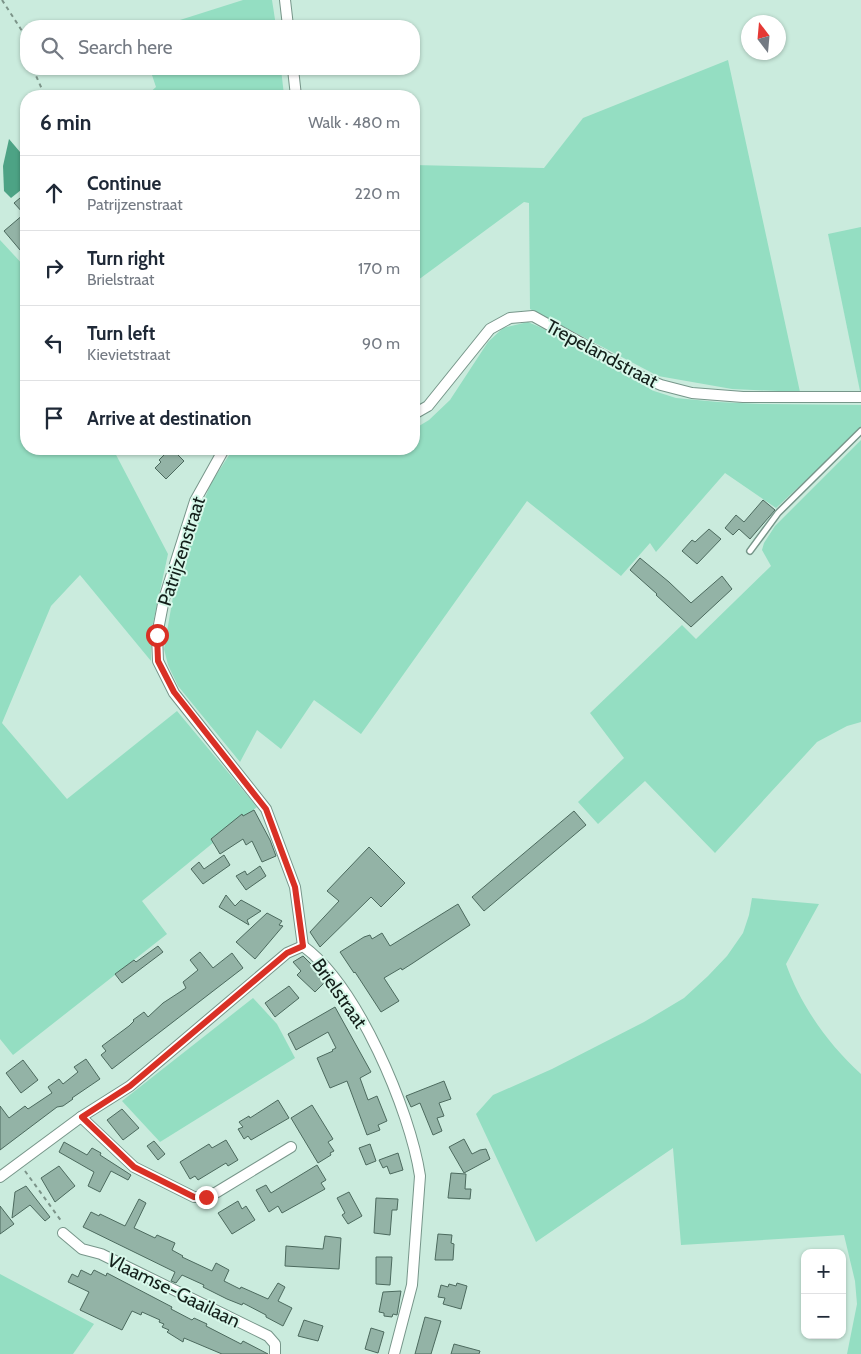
<!DOCTYPE html>
<html lang="en">
<head>
<meta charset="utf-8">
<style>
	body { margin:0; font-family:Cabin,sans-serif; background:#f6f6f7; color:#1f2937 }
	.controls { position:absolute; right:15px; bottom:15px; display:grid; overflow:hidden; border-radius:10px; box-shadow:0 1px 4px #0004 }
	.controls button { width:45px; height:45px; display:grid; place-items:center; padding:0; border:0; border-bottom:1px solid #e0e1e3; background:#fff; color:#1f2937; font:25px sans-serif }
	.compass { position:absolute; left:741px; top:15px; width:45px; height:45px; border-radius:50%; background:#fff; box-shadow:0 1px 4px #0004; rotate:344deg }
	.stop { position:absolute; width:15px; height:15px; margin:-11px; border:4px solid #d93025; border-radius:50%; background:#fff }
	.stop.end { background:#d93025; border-color:#fff; box-shadow:0 1px 5px #0008 }
	.list { margin:0; padding:0; list-style:none }
	h2 { display:flex; justify-content:space-between; align-items:center; height:65px; margin:0; padding:0 20px; font-size:21px }
	h2 small { font-size:16px; font-weight:400; color:#747a83 }
	.list li { display:grid; grid-template-columns:32px 1fr auto; gap:15px; align-items:center; box-sizing:border-box; height:75px; padding:0 20px; border-top:1px solid #e0e1e3 }
	.list b { display:block; font-size:19px; white-space:nowrap }
	.list p { margin:0; font-size:16px; white-space:nowrap; color:#747a83 }
	.list em { font-size:16px; font-style:normal; color:#747a83 }
	.icon { flex:none; width:28px; height:28px; fill:none; stroke:currentColor; stroke-width:2; stroke-linecap:round; stroke-linejoin:round }
	.map { position:relative; flex:none; width:861px; height:1354px; overflow:hidden }
	.search { position:absolute; background:#fff; box-shadow:0 1px 4px #0004; left:20px; top:20px; width:400px; height:55px; display:flex; align-items:center; gap:12px; box-sizing:border-box; padding:0 18px; border-radius:20px; color:#747a83; font-size:19px }
	.panel { position:absolute; background:#fff; box-shadow:0 1px 4px #0004; left:20px; top:90px; width:400px; height:365px; border-radius:20px }
	.map>svg:first-child { display:block }
	.green { fill:#94dec2 }
	.water { fill:#4da385 }
	.building { fill:#93b3a6; stroke:#4c6a5e }
	.lines { fill:none; stroke-linecap:round; stroke-linejoin:round }
	.service-casing { stroke:#77968a; stroke-width:8 }
	.minor-casing { stroke:#77968a; stroke-width:12 }
	.path { stroke:#7c9489; stroke-width:2; stroke-dasharray:4 4; stroke-linecap:butt }
	.service { stroke:#fff; stroke-width:5 }
	.minor { stroke:#fff; stroke-width:10 }
	.route { stroke:#d93025; stroke-width:6 }
	.labels { text-anchor:middle; stroke-width:4; stroke-linejoin:round; paint-order:stroke }
	.street-label { font-size:19px; fill:#131f1a; stroke:#d7f8ea }
</style>
</head>
<body>
<div class="map">
<svg width="861" height="1354" viewBox="0 0 861 1354">
	<rect width="100%" height="100%" fill="#caebdd"/>
	<!-- green -->
	<g class="green">
		<polygon points="243,0 272,0 276,26 161,26"/>
		<polygon points="728,60 800,392 732,389 658,376 530,309 529,203 524,202 414,283 414,165 544,168 583,118"/>
		<polygon points="150,69 281,69 284,95 279,96 146,96 156,87"/>
		<polygon points="861,227 861,391 860,391 828,234"/>
		<polygon points="0,240 26,268 26,449 113,449 168,554 151,632 151,661 80,575 51,606 2,723 67,799 177,711 257,807 142,901 167,934 13,1055 0,1039"/>
		<polygon points="528,322 542,328 654,391 676,398 718,402 760,404 861,405 861,429 776,508 725,473 656,552 650,543 621,576 527,501 361,734 314,700 281,749 257,730 240,762 178,686 168,665 164,649 174,591 193,528 211,483 233,449 414,449 414,429 429,420 450,400 488,342 503,328"/>
		<polygon points="861,440 861,722 847,726 817,742 715,853 645,781 598,824 578,802 624,758 590,713 682,625 696,639 771,566 762,550 764,543 775,526"/>
		<path d="M752,898l67,6 -33,60c15,42 42,80 75,110v280h-14l10,-50 -2,-23 -11,-46 -163,10 -8,-97 -137,94 -60,-128 17,-19 59,-26 92,-47 40,-24 24,-22 19,-20 16,-23 6,-18z"/>
		<polygon points="253,998 277,1024 295,1058 160,1142 122,1101"/>
		<polygon points="0,1274 94,1324 73,1354 0,1354"/>
	</g>
	<!-- water -->
	<polygon class="water" points="9,139 26,159 26,186 11,198 4,191 3,166"/>
	<!-- building -->
	<g class="building">
		<polygon points="26,193 26,257 4,231 24,214 14,203"/>
		<polygon points="170,449 172,449 184,461 166,479 155,468 161,462 159,460"/>
		<polygon points="763,500 775,510 750,539 739,529 733,535 725,528 736,515 744,522"/>
		<polygon points="709,529 721,539 697,564 682,551 692,540 695,542"/>
		<polygon points="640,558 669,582 691,603 722,576 732,589 691,627 656,595 657,594 630,570"/>
		<polygon points="254,810 270,840 276,856 262,862 252,841 246,845 243,839 220,854 211,839 242,814 243,816"/>
		<polygon points="574,811 586,825 484,911 472,897"/>
		<polygon points="369,847 405,883 381,907 371,897 320,947 310,932 339,901 327,891"/>
		<polygon points="224,855 230,865 203,884 191,869 199,862 204,869"/>
		<polygon points="260,866 266,876 246,890 236,876 245,871 247,875"/>
		<polygon points="226,895 235,906 241,900 261,911 247,920 249,925 219,907"/>
		<polygon points="458,904 470,925 413,963 402,970 401,968 384,978 399,1001 381,1012 355,972 354,973 340,952 364,937 370,935 372,939 382,933 390,946"/>
		<polygon points="267,913 282,921 279,925 283,926 255,959 236,942"/>
		<polygon points="158,946 163,952 122,983 115,974 134,960 136,962"/>
		<polygon points="200,952 213,968 232,953 243,968 112,1069 101,1055 106,1051 102,1046 129,1026 134,1021 133,1020 144,1012 148,1017 163,1003 186,988 183,982 198,970 190,960"/>
		<polygon points="303,956 327,980 315,992 297,975 301,971 293,962"/>
		<polygon points="289,986 299,998 275,1017 265,1003"/>
		<polygon points="335,1007 371,1072 360,1078 368,1100 377,1096 387,1121 378,1125 380,1130 367,1135 347,1081 330,1088 317,1058 333,1051 332,1050 336,1048 328,1032 296,1050 288,1034"/>
		<polygon points="86,1059 100,1079 72,1098 73,1099 63,1106 57,1107 0,1150 0,1106 9,1118 25,1106 28,1109 52,1093 48,1087 59,1079 63,1084 78,1072 74,1067"/>
		<polygon points="23,1060 38,1080 21,1093 6,1073"/>
		<polygon points="444,1081 451,1099 439,1103 444,1116 437,1118 442,1131 433,1135 420,1103 411,1107 406,1096"/>
		<polygon points="278,1100 289,1118 251,1140 248,1136 244,1139 238,1129 243,1127 239,1122 249,1116 250,1118"/>
		<polygon points="312,1105 333,1139 328,1142 334,1151 330,1153 331,1155 318,1163 291,1118"/>
		<polygon points="122,1109 139,1128 123,1140 107,1120"/>
		<polygon points="464,1139 472,1154 480,1150 486,1149 490,1159 464,1173 449,1147"/>
		<polygon points="226,1140 238,1160 228,1166 226,1163 198,1180 195,1176 190,1179 180,1162 209,1144 212,1148"/>
		<polygon points="154,1141 165,1154 158,1160 147,1146"/>
		<polygon points="64,1142 87,1155 92,1148 101,1153 100,1155 131,1175 128,1180 111,1171 100,1192 88,1186 94,1172 59,1152"/>
		<polygon points="370,1144 376,1161 366,1165 359,1148"/>
		<polygon points="398,1153 403,1170 390,1174 387,1166 383,1168 379,1160"/>
		<polygon points="317,1165 326,1180 321,1183 325,1189 282,1213 278,1206 269,1212 256,1190 266,1185 271,1193"/>
		<polygon points="59,1166 75,1186 55,1202 41,1178"/>
		<polygon points="451,1173 466,1174 465,1189 471,1189 470,1199 448,1198"/>
		<polygon points="26,1186 50,1217 45,1221 30,1205 12,1218 15,1192"/>
		<polygon points="349,1192 362,1216 348,1224 342,1215 345,1213 337,1198"/>
		<polygon points="376,1198 398,1199 397,1210 392,1210 390,1235 374,1233"/>
		<polygon points="139,1199 146,1203 134,1228 155,1238 157,1235 175,1243 172,1250 183,1256 182,1257 212,1271 216,1263 229,1270 224,1281 240,1289 241,1287 268,1299 278,1283 285,1287 278,1301 292,1308 283,1326 266,1317 266,1315 243,1303 242,1305 227,1299 203,1287 204,1285 182,1275 176,1283 171,1281 175,1272 83,1227 91,1212 99,1216 100,1214 125,1226"/>
		<polygon points="238,1201 242,1209 246,1206 255,1220 232,1234 218,1213"/>
		<polygon points="0,1206 14,1224 0,1234"/>
		<polygon points="438,1234 452,1235 451,1243 454,1244 453,1260 435,1260"/>
		<polygon points="325,1236 341,1238 339,1269 285,1266 286,1246 323,1249"/>
		<polygon points="376,1257 392,1257 390,1285 376,1284"/>
		<polygon points="81,1270 91,1275 94,1270 106,1276 107,1273 172,1307 171,1309 192,1320 194,1318 207,1324 206,1326 241,1344 243,1341 268,1354 222,1354 184,1338 183,1342 167,1332 169,1330 162,1327 164,1324 159,1322 160,1320 142,1312 141,1315 132,1311 122,1330 80,1310 89,1292 68,1282 72,1274 78,1277"/>
		<polygon points="457,1283 467,1286 461,1309 443,1304 445,1298 438,1297 441,1285 448,1287 449,1284 456,1286"/>
		<polygon points="401,1291 397,1315 393,1314 392,1317 384,1316 384,1313 379,1312 383,1292"/>
		<polygon points="425,1317 441,1321 431,1354 415,1354"/>
		<polygon points="304,1320 323,1326 318,1341 298,1336"/>
		<polygon points="371,1328 384,1332 378,1353 365,1349"/>
		<polygon points="454,1344 480,1351 479,1354 451,1354"/>
	</g>
	<g class="lines">
		<!-- service casing -->
		<g class="service-casing">
			<polyline id="service" points="750,551 778,513 861,431"/>
		</g>
		<!-- minor casing -->
		<g class="minor-casing">
			<g id="minor">
				<polyline points="285,0 288,26"/>
				<polyline points="293,69 296,96"/>
				<polyline points="414,414 428,406 490,329 510,318 533,316 642,377 661,385 692,393 743,397 861,397"/>
				<polyline points="224,449 195,501 164,599 157,635 158,661 174,693 266,809 295,887 303,946"/>
				<path d="M303,946c54,39 107,164 117,230l-8,109 -18,69"/>
				<polyline points="81,1117 134,1167 194,1197 206,1197 217,1192 291,1147"/>
				<polyline points="0,1177 81,1117 130,1086 287,953 303,946"/>
				<polyline points="63,1233 82,1249 101,1254 268,1336 275,1344 275,1354"/>
			</g>
		</g>
		<!-- path -->
		<g class="path">
			<polyline points="2,0 26,37"/>
			<polyline points="33,69 45,96"/>
			<polyline points="25,1171 62,1222"/>
		</g>
		<!-- service -->
		<use href="#service" class="service"/>
		<!-- minor -->
		<use href="#minor" class="minor"/>
	</g>
	<g class="lines">
		<!-- route -->
		<polyline class="route" points="157,635 158,661 174,692 266,809 295,887 303,946 287,953 130,1086 82,1117 134,1167 194,1197 206,1197"/>
	</g>
	<g class="labels">
		<!-- street labels -->
		<g class="street-label">
			<text transform="translate(602 353) rotate(28)" y="7">Trepelandstraat</text>
			<text transform="translate(181 551) rotate(-72)" y="7">Patrijzenstraat</text>
			<text transform="translate(340 993) rotate(55)" y="7">Brielstraat</text>
			<text transform="translate(174 1290) rotate(26)" y="7">Vlaamse-Gaailaan</text>
		</g>
	</g>
</svg>
<div class="controls">
<button>+</button>
<button>−</button>
</div>
<svg class="compass" viewBox="-18 -18 36 36"><path d="M0-13l5 13h-10z" fill="#e53935"/><path d="M0 13l5-13h-10z" fill="#747a83"/></svg>
<div class="stop" style="left:157px;top:635px"></div>
<div class="stop end" style="left:206px;top:1197px"></div>
<div class="search"><svg class="icon" aria-label="search" viewBox="0 0 24 24"><circle cx="10" cy="10" r="6"/><path d="M15 15l6 6"/></svg>Search here</div>
<section class="panel">
<h2>6 min<small>Walk · 480 m</small></h2>
<ul class="list">
<li><svg class="icon" aria-label="ahead" viewBox="0 0 24 24"><path d="M12 20V5M6 11l6-6 6 6"/></svg><div><b>Continue</b><p>Patrijzenstraat</p></div><em>220 m</em></li>
<li><svg class="icon" aria-label="right" viewBox="0 0 24 24"><path d="M7 20v-9h11M14 6l5 5-5 5"/></svg><div><b>Turn right</b><p>Brielstraat</p></div><em>170 m</em></li>
<li><svg class="icon" aria-label="left" viewBox="0 0 24 24"><path d="M17 20v-9H6M10 6l-5 5 5 5"/></svg><div><b>Turn left</b><p>Kievietstraat</p></div><em>90 m</em></li>
<li><svg class="icon" aria-label="arrive" viewBox="0 0 24 24"><path d="M6 21V4h12l-3 4 3 4H6"/></svg><div><b>Arrive at destination</b></div></li>
</ul>
</section>
</div>
</body>
</html>
